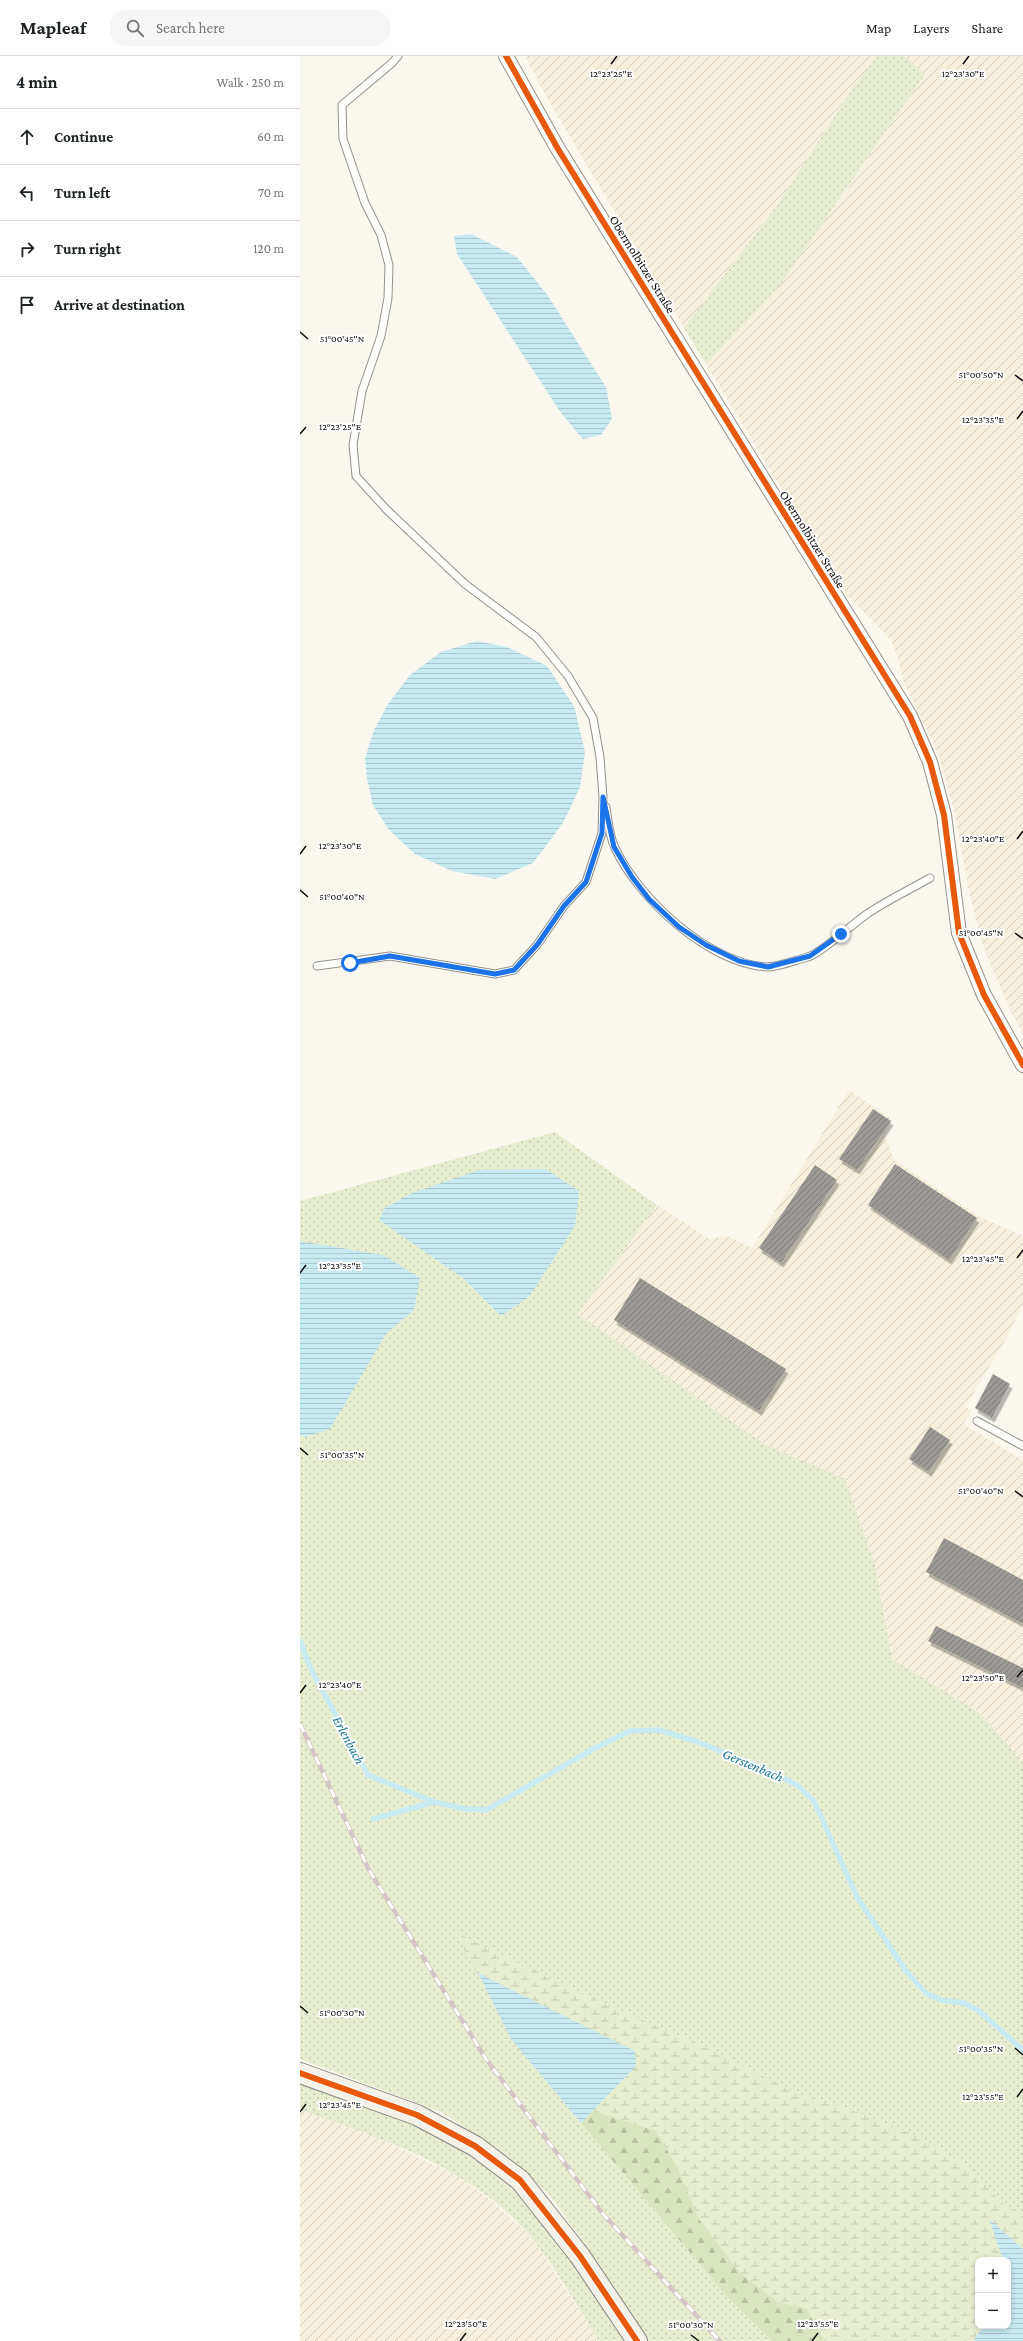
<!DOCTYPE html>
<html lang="en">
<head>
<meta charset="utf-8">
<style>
	body { margin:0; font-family:"Crimson Pro",serif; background:#f6f6f6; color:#202124 }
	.controls { position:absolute; right:12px; bottom:12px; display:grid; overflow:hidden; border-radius:8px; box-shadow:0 2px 6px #0003 }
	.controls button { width:36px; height:36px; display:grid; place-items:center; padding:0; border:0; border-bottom:1px solid #e0e0e0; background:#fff; color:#202124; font:20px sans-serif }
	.stop { position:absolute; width:12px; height:12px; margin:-9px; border:3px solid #1a73e8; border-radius:50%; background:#fff }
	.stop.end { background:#1a73e8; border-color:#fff; box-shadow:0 1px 4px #0008 }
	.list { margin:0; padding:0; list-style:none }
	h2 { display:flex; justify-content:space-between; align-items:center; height:52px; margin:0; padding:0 16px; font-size:17px }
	h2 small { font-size:13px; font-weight:400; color:#757577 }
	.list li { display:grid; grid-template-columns:26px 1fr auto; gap:12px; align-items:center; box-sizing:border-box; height:56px; padding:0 16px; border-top:1px solid #e0e0e0 }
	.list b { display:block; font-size:15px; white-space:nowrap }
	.list em { font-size:13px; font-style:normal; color:#757577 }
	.icon { flex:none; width:22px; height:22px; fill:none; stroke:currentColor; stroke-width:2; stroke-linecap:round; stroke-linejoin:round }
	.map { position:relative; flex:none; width:723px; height:2285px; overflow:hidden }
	header { display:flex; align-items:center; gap:24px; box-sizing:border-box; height:56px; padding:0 20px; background:#fff; border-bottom:1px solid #e0e0e0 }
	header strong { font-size:19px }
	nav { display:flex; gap:22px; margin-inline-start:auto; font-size:14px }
	.search { width:280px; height:36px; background:#f6f6f6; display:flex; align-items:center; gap:10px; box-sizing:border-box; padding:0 14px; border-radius:16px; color:#757577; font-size:15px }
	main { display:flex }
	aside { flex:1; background:#fff }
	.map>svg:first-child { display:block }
	.farmland { fill:url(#farmland-furrows) }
	.grass { fill:url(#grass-dots) }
	.forest { fill:url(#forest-firs) }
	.wetland { fill:url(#wetland-marsh); fill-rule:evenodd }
	.water { fill:url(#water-rules) }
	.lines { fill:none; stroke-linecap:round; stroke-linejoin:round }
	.stream { stroke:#c8ebf2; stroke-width:5.5 }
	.building { fill:url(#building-hatch); filter:url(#shadow) }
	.lane-casing { stroke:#93928e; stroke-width:9 }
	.street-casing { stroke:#93928e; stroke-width:16 }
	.secondary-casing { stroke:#8a8885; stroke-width:22 }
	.lane { stroke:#fefefd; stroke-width:7 }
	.street { stroke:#fefefd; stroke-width:14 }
	.secondary { stroke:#f4f1e8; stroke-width:20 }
	.rail-casing { stroke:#d5c5c7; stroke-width:4.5 }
	.rail { stroke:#fff; stroke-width:3; stroke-dasharray:9; stroke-linecap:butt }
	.cycleway-casing { stroke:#fff; stroke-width:8 }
	.cycleway { stroke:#e8590c; stroke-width:6 }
	.route { stroke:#1a73e8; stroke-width:5 }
	.ticks { fill:none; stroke:#0c0c0c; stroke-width:1.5 }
	.labels { text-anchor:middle; stroke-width:4; stroke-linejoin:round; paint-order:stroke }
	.street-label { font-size:13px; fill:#0c0c0c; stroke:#fff }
	.water-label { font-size:14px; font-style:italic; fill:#197699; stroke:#fff }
	.ticks-label { font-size:10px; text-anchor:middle; fill:#0c0c0c; stroke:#fff; stroke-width:4; stroke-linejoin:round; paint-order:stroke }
</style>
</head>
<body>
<header>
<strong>Mapleaf</strong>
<div class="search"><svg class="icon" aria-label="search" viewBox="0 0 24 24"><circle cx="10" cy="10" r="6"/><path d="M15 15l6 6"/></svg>Search here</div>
<nav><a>Map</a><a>Layers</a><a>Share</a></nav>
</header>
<main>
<aside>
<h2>4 min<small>Walk · 250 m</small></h2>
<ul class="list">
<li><svg class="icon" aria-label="ahead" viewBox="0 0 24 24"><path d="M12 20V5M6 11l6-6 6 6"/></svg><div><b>Continue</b></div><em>60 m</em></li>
<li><svg class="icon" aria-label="left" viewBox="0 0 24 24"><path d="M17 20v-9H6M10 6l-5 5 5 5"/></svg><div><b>Turn left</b></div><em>70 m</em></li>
<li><svg class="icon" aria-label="right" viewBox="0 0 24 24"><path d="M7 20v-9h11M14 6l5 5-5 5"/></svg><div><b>Turn right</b></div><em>120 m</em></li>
<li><svg class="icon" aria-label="arrive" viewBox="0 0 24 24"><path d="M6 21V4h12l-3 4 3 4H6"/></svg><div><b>Arrive at destination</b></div></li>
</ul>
</aside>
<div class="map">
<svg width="723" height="2285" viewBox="0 0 723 2285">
	<defs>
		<pattern id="farmland-furrows" width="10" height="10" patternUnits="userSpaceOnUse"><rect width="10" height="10" fill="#f6f0dc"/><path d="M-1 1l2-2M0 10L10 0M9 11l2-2" fill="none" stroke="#d2cdbc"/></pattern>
		<pattern id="grass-dots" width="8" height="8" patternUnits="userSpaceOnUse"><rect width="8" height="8" fill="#e7eed0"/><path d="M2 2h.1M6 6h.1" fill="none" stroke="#c5cbb1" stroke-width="1.8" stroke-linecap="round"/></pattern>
		<pattern id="forest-firs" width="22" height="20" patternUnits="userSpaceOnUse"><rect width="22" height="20" fill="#d9e5be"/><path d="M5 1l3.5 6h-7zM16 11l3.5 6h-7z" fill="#b9c3a2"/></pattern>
		<pattern id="wetland-marsh" width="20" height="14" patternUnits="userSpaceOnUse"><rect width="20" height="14" fill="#e7eed0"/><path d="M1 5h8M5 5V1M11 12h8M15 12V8" fill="none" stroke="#c5cbb1"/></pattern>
		<pattern id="water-rules" width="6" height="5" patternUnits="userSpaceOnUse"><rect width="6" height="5" fill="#c8ebf2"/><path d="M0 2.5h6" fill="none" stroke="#abc8ce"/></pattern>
		<pattern id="building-hatch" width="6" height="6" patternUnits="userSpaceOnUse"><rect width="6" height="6" fill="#9c9a96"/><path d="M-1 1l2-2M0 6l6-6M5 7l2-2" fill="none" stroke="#7e7c79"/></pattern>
		<filter id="shadow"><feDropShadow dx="2.5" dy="4.5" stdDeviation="0" flood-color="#0004"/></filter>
	</defs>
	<rect width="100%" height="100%" fill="#faf7ef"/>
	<!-- farmland -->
	<g class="farmland">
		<polygon points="225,0 577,0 554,30 480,144 384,272 247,42"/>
		<polygon points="604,0 723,0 723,978 710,954 684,893 670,840 655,758 638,697 603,624 598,602 591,584 546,538 406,308 428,286 542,141 624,18"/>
		<polygon points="549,1034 593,1064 584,1077 594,1104 680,1161 723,1180 723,1249 706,1283 665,1351 672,1355 663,1368 723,1404 723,1707 680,1657 592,1603 575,1509 545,1424 464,1388 278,1258 357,1149 409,1183 428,1180 452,1192"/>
		<polygon points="0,2054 70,2078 159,2121 188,2142 222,2172 241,2195 299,2285 0,2285"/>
	</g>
	<!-- grass -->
	<g class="grass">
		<polygon points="577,0 604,0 625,18 476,235 406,308 384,272 480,145 554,30"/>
		<polygon points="255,1076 357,1149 278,1258 464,1388 545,1423 575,1509 592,1603 680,1657 723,1707 723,2285 708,2270 708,2204 179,1917 211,1983 428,2242 472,2285 349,2285 335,2266 300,2209 249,2138 194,2090 141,2056 0,2003 0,1145"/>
		<path d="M0,2023c84,30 175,62 235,132 35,39 59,87 89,130h-25c-24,-38 -46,-79 -76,-113 -56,-61 -146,-92 -223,-118z"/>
	</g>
	<!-- forest -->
	<polygon class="forest" points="336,2010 678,2204 678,2270 673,2285 472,2285 428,2242 281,2067"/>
	<!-- wetland -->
	<path class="wetland" d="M155,1876l119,58 135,59 87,44 50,15 72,28 52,32 31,34 22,11v128h-199l-17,-32 -29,-7 -38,-29 -41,-54 -22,-52 -21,-36 -63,-20 -12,12 -70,-84zM678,2204h30v66h-30z"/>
	<!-- water -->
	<g class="water">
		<polygon points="171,178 217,201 248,240 306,331 312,363 301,379 283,383 261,357 157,198 154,180"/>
		<polygon points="177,585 207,591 247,610 274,650 285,696 280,731 263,767 233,807 195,823 152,815 115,798 89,774 73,749 67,723 65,702 74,674 88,648 110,619 141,596"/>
		<polygon points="246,1113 279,1135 275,1170 229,1241 201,1260 164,1223 79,1164 85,1152 112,1137 179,1114"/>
		<polygon points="0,1185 83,1199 120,1222 114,1254 86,1278 30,1373 5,1381 0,1379"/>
		<polygon points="178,1917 335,1995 336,2010 281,2067 211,1983"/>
		<polygon points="689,2163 723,2193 723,2285 673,2285 683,2270 708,2270 708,2204 703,2204"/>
	</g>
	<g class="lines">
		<!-- stream -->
		<g class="stream">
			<polyline points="0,1585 10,1611 68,1719 134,1746"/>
			<polyline points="73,1763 134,1746 166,1753 186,1754 295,1692 330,1675 359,1674 398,1686 475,1717 498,1730 514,1745 557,1841 606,1915 626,1937 641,1944 664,1947 679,1955 723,1994"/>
		</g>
	</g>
	<!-- building -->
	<g class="building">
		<polygon points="573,1053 591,1065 557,1114 539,1103"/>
		<polygon points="595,1108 677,1162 649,1204 568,1149"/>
		<polygon points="515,1109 537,1124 481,1207 459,1192"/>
		<polygon points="340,1222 486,1313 459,1355 314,1264"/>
		<polygon points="693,1318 710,1328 692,1362 675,1352"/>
		<polygon points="630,1371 650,1384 629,1416 609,1403"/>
		<polygon points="644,1482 723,1524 723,1568 626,1516"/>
		<polygon points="636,1570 723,1612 723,1632 628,1585"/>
	</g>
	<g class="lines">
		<!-- lane casing -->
		<g class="lane-casing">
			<g id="lane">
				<path d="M306,751c2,13 3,29 9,41 23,50 94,116 152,119 11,0 29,-7 41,-10 16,-6 43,-32 59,-43 19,-13 42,-24 63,-36"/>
				<polyline points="17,910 90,900 195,918 214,914 237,889 264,850 286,826 302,777 303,741 300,701 293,662 268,620 236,581 165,528 86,453 56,420 53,389 62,335 81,280 88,242 89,209 81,179 65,147 43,83 42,49 92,7 98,0"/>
				<polyline points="677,1365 723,1390"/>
			</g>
		</g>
		<!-- street casing -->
		<g class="street-casing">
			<polyline id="street" points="206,0 258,93 610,660 630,706 644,759 659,877 684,939 723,1009"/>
		</g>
		<!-- secondary casing -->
		<g class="secondary-casing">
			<polyline id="secondary" points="0,2017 117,2059 175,2090 220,2124 280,2200 337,2285"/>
		</g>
		<!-- lane -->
		<use href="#lane" class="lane"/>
		<!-- street -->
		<use href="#street" class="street"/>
		<!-- secondary -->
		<use href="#secondary" class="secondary"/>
		<!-- rail casing -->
		<g class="rail-casing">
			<polyline id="rail" points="0,1668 69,1814 186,2003 303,2158 420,2285"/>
		</g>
		<!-- rail -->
		<use href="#rail" class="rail"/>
		<!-- cycleway casing -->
		<g class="cycleway-casing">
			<g id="cycleway">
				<polyline points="206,0 258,93 610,660 630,706 644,759 659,877 684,939 723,1009"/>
				<polyline points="0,2017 117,2059 175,2090 220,2124 280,2200 337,2285"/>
			</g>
		</g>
		<!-- cycleway -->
		<use href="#cycleway" class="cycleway"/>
	</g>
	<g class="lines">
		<!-- route -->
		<polyline class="route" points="50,907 90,900 195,918 214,914 237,889 264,850 286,826 302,777 303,741 314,791 332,821 349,843 379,871 406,889 439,905 468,911 510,900 541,878"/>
	</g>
	<!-- ticks -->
	<path class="ticks" d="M311,8l6,-8M663,8l6,-8M0,276l8,7M715,319l8,6M717,363l6,-8M0,378l6,-7M717,783l6,-8M0,798l6,-8M0,834l8,7M715,877l8,6M717,1202l6,-8M0,1217l6,-8M0,1392l8,7M715,1435l8,6M717,1621l6,-7M0,1637l6,-8M0,1950l8,7M715,1992l8,7M717,2041l6,-8M0,2056l6,-8M391,2279l8,6M160,2285l6,-8M512,2285l6,-8"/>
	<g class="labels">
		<!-- street labels -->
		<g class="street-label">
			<text transform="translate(343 208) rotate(58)" y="5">Obermolbitzer Straße</text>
			<text transform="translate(513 483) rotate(58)" y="5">Obermolbitzer Straße</text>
		</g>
		<!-- water labels -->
		<g class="water-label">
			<text transform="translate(49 1684) rotate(62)" y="5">Erlenbach</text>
			<text transform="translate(453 1709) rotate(23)" y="5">Gerstenbach</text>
		</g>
	</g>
	<g class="ticks-label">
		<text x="311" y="21">12°23'25"E</text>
		<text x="663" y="21">12°23'30"E</text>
		<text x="42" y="286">51°00'45"N</text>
		<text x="681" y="322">51°00'50"N</text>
		<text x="683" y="367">12°23'35"E</text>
		<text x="40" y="374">12°23'25"E</text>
		<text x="683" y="786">12°23'40"E</text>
		<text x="40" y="793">12°23'30"E</text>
		<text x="42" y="844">51°00'40"N</text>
		<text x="681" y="880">51°00'45"N</text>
		<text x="683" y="1206">12°23'45"E</text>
		<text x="40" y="1213">12°23'35"E</text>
		<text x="42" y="1402">51°00'35"N</text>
		<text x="681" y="1438">51°00'40"N</text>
		<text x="683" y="1625">12°23'50"E</text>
		<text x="40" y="1632">12°23'40"E</text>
		<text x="42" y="1960">51°00'30"N</text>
		<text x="681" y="1996">51°00'35"N</text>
		<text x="683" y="2044">12°23'55"E</text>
		<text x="40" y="2052">12°23'45"E</text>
		<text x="166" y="2271">12°23'50"E</text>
		<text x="518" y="2271">12°23'55"E</text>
		<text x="391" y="2272">51°00'30"N</text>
	</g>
</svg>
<div class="controls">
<button>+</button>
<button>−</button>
</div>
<div class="stop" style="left:50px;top:907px"></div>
<div class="stop end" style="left:541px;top:878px"></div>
</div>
</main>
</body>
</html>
